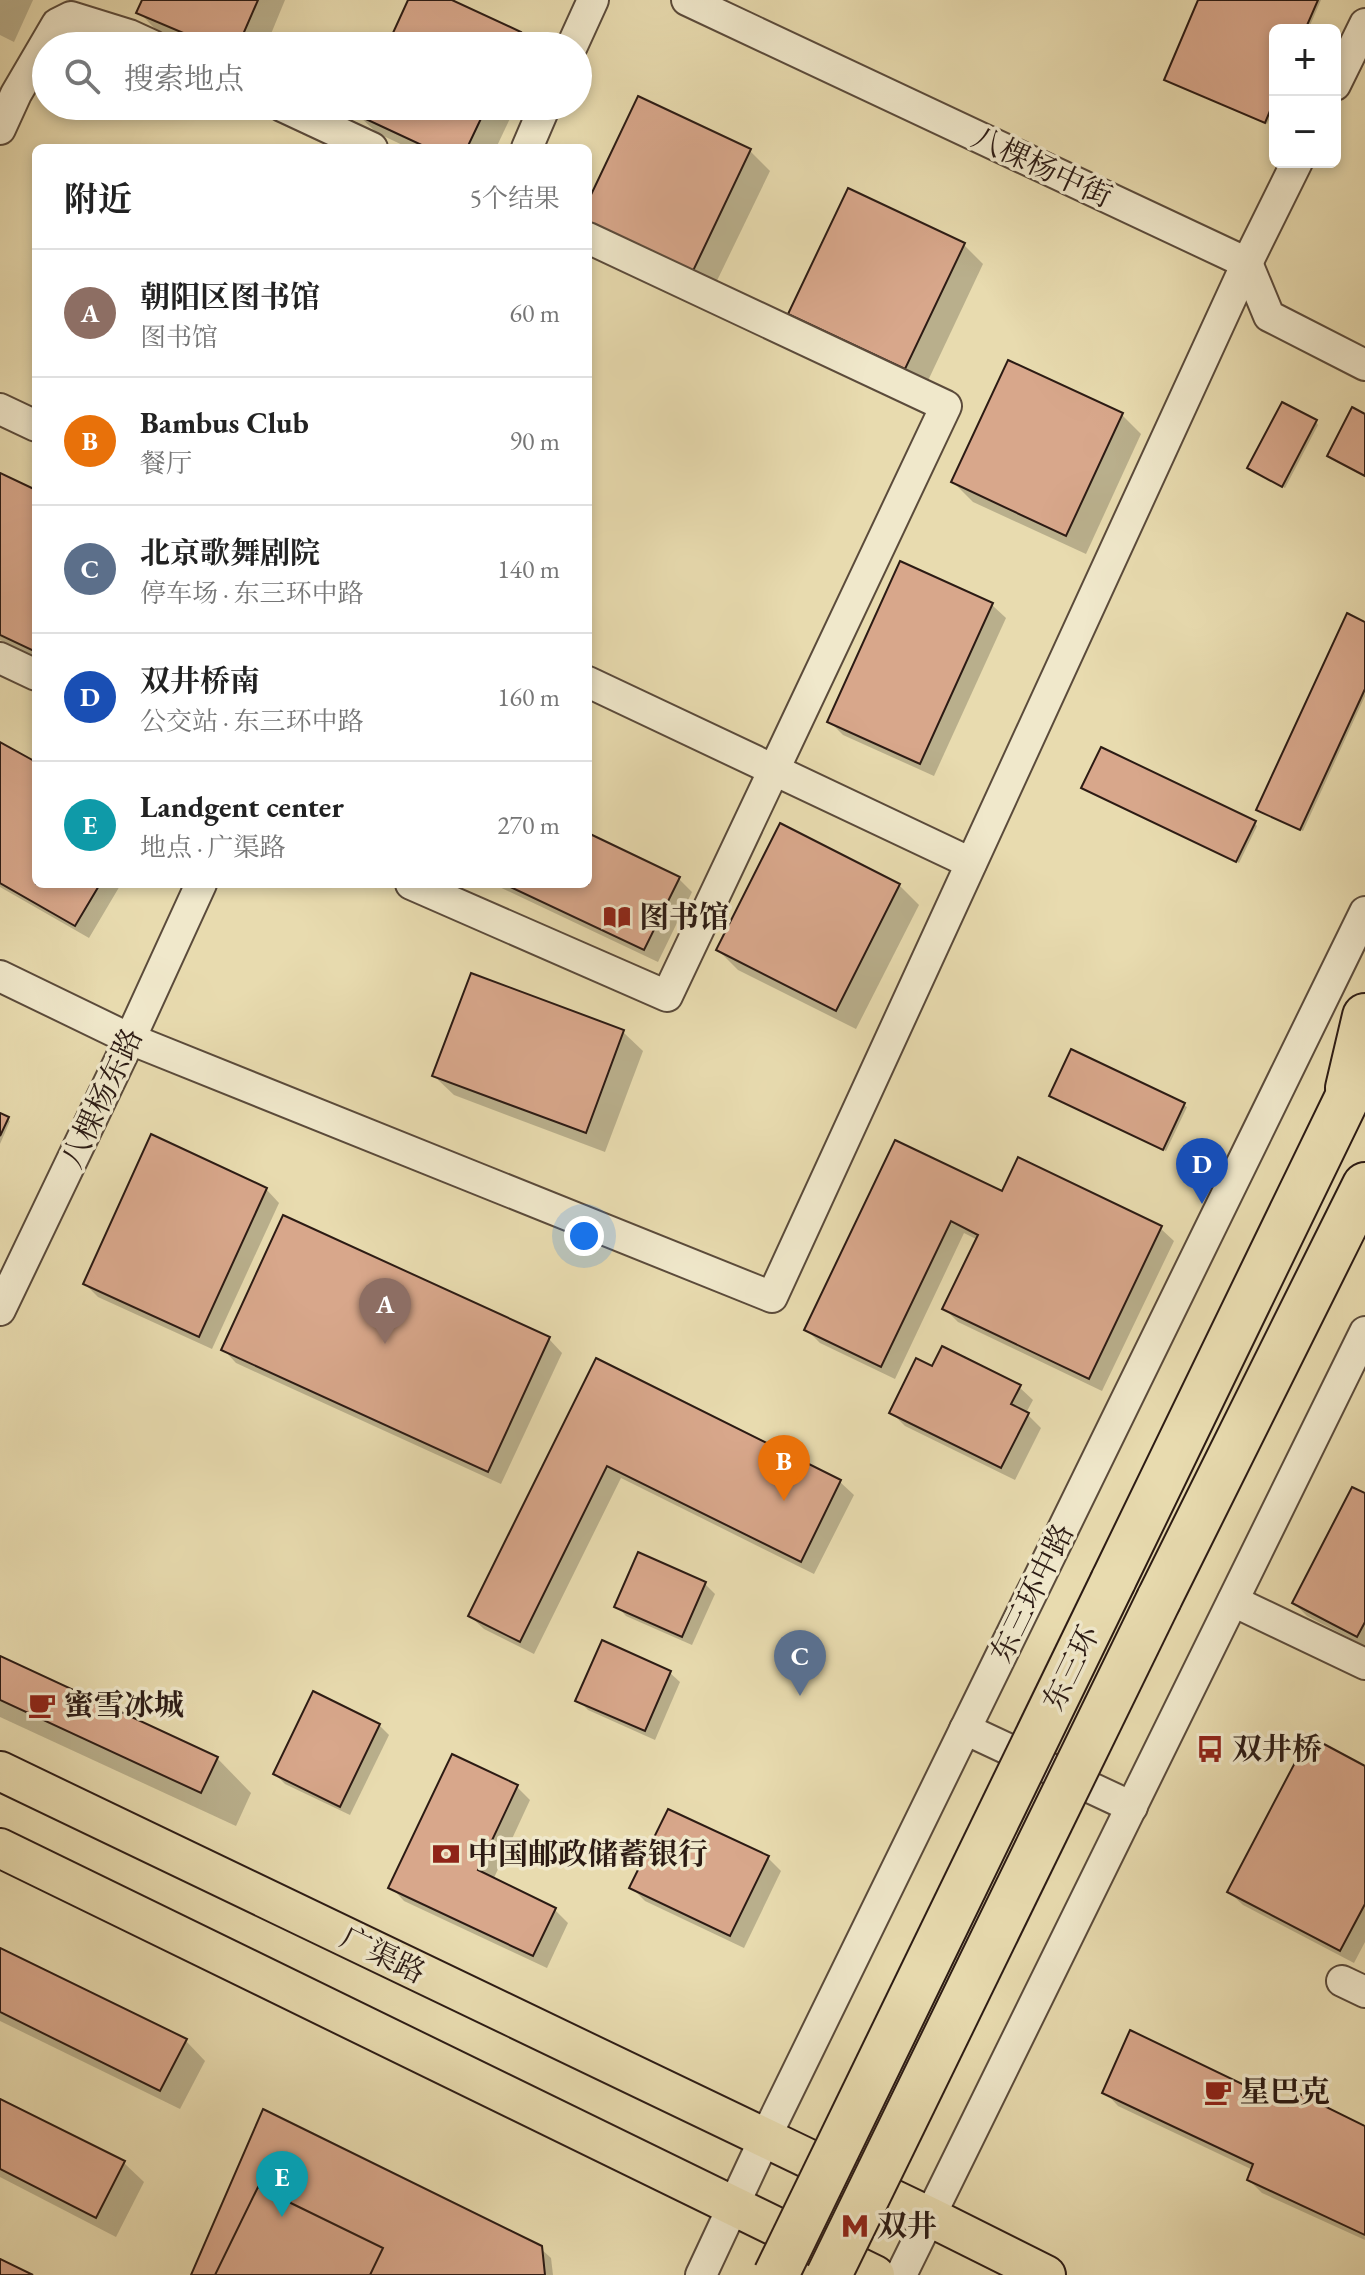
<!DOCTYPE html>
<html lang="zh">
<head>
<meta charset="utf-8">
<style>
	body { margin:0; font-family:"EB Garamond","Noto Serif SC",serif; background:#f2f2f2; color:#222 }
	.controls { position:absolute; right:24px; top:24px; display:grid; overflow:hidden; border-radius:12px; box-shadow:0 4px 12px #0003 }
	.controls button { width:72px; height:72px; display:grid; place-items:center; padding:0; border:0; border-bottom:2px solid #e0e0e0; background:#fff; color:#222; font:40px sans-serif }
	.you { position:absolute; left:584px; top:1236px; width:28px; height:28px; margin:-20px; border:6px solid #fff; border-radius:50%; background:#1a73e8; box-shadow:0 0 0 12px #1a73e833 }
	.badge { display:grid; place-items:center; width:52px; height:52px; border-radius:50%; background:#7c3aed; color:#fff; font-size:26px; font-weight:700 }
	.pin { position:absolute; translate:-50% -66px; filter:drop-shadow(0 2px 4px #0008) }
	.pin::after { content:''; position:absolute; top:42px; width:28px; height:24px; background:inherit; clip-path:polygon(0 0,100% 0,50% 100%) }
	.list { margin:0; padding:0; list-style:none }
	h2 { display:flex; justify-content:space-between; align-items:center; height:104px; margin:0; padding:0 32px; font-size:34px }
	h2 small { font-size:26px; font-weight:400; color:#767676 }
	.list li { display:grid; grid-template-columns:52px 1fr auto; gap:24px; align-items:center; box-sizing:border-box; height:128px; padding:0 32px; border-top:2px solid #e0e0e0 }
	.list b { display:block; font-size:30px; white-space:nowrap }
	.list p { margin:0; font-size:26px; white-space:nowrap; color:#767676 }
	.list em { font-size:26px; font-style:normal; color:#767676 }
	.icon { flex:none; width:44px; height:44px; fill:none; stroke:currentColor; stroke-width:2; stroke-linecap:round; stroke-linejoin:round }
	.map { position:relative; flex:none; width:1365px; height:2275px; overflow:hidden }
	.search { position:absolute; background:#fff; box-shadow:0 4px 12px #0003; left:32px; top:32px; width:560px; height:88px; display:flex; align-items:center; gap:20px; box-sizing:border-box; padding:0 28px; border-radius:44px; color:#767676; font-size:30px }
	.panel { position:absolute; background:#fff; box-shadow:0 4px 12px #0003; left:32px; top:144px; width:560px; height:744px; border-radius:12px }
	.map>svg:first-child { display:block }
	.shadow { fill:#0003 }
	.building { fill:#d8a78b; stroke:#2c1b14; stroke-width:2 }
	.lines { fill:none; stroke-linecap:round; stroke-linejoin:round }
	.minor-casing { stroke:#5b4b3b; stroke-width:34 }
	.major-casing { stroke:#2c1b14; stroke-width:42 }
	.highway-casing { stroke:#2c1b14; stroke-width:48 }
	.minor { stroke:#f0e8cb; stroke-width:30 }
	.major { stroke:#e8dbaf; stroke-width:38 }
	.highway { stroke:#e8dbaf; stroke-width:44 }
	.highway-bridge-casing { stroke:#2c1b14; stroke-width:48; stroke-linecap:butt }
	.highway-bridge { stroke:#e8dbaf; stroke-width:44 }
	.labels { text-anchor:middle; stroke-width:7; stroke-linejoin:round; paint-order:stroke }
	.street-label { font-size:30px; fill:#2c1b14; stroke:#f0e8cb }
	.poi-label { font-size:30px; font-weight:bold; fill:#2c1b14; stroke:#f0e8cb; text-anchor:start }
</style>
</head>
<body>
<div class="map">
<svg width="1365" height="2275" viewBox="0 0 1365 2275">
	<rect width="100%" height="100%" fill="#e8dbaf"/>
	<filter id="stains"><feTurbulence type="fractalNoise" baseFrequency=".0025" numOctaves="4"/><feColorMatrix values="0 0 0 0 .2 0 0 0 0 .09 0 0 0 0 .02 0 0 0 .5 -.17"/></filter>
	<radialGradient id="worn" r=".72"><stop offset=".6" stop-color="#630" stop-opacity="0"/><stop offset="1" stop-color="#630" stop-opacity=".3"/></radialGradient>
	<!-- shadow -->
	<g class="shadow">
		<polygon points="0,0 33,0 14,42 0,35"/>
		<polygon points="144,0 285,0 266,46 191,46 158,32 139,12"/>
		<polygon points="410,0 447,0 520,34 532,46 389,46"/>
		<polygon points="1200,0 1321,0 1308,30 1275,30 1275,107 1267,124 1166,79"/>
		<polygon points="361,106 516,106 496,148 409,148 377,133 357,114"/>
		<polygon points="750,151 770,171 712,291 588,206"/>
		<polygon points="964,245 983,264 925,387 810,333 791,313"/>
		<polygon points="1122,415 1141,434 1086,554 973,502 953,482"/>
		<polygon points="1316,422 1318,425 1285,488 1252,471"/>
		<polygon points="0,475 36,492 36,658 0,640"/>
		<polygon points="901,564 992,605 1006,618 934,776 843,735 829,721"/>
		<polygon points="1365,624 1365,696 1303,831 1261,812"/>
		<polygon points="0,745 36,764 36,884 121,884 89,938 0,887"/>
		<polygon points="1086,790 1254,823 1257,826 1239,863"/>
		<polygon points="588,836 679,879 692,892 658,962 493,884 588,884"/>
		<polygon points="899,885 919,905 856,1029 738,970 718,950"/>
		<polygon points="623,1032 643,1051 605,1152 454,1095 434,1076"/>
		<polygon points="1072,1052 1187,1107 1166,1151 1054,1098"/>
		<polygon points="0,1115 10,1121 0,1144"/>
		<polygon points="896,1143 1003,1194 1160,1228 1174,1241 1102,1391 958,1322 945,1309 978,1240 964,1233 895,1379 820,1343 807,1330"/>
		<polygon points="266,1189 279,1203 212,1349 98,1297 85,1284"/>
		<polygon points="549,1339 562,1353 501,1484 236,1363 223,1349"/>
		<polygon points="597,1361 840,1482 854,1495 814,1574 621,1478 534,1654 484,1629 470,1616"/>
		<polygon points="933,1369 1019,1387 1033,1400 1026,1413 1041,1428 1015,1480 905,1426 891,1412"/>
		<polygon points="1365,1496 1365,1646 1307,1616 1294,1603"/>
		<polygon points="705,1584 715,1594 692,1645 626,1616 617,1606"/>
		<polygon points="0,1658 217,1758 251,1793 236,1826 0,1717"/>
		<polygon points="670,1673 680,1682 655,1740 588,1710 578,1700"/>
		<polygon points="379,1725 389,1735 350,1815 285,1784 275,1774"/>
		<polygon points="1365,1768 1365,1942 1354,1963 1243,1905 1229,1892"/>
		<polygon points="517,1787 530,1800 493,1880 555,1910 568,1923 547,1968 404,1901 391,1887"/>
		<polygon points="768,1858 781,1871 744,1948 645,1901 632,1888"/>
		<polygon points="0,1950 186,2041 205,2061 180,2109 0,2021"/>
		<polygon points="1105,2092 1289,2109 1365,2128 1365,2240 1262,2193 1249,2180 1253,2170 1118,2106"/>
		<polygon points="0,2101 124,2163 144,2182 116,2237 0,2177"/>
		<polygon points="540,2248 551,2258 553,2275 193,2275"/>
	</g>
	<!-- building -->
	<g class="building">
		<polygon points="142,0 258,0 238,46 214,46 136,13"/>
		<polygon points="408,0 452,0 521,32 515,46 387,46"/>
		<polygon points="1198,0 1318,0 1305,30 1275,30 1275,99 1265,123 1164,80"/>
		<polygon points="638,96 751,149 692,273 588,224 588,201"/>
		<polygon points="359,106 487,106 467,148 428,148 355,114"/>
		<polygon points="848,188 965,243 905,369 788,314"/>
		<polygon points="1008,360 1123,413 1066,536 951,482"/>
		<polygon points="1282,402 1317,420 1282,487 1247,468"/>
		<polygon points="1352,407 1365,414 1365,476 1327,456"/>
		<polygon points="0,473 36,490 36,652 0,635"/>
		<polygon points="900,561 993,603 920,764 827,722"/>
		<polygon points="1347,613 1365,622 1365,689 1300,830 1256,810"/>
		<polygon points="0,742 36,762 36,884 100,884 75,926 0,883"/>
		<polygon points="1101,747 1256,821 1236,862 1081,788"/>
		<polygon points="780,823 900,884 836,1011 716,950"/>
		<polygon points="588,833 680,877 644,950 504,884 588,884"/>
		<polygon points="471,973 624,1030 586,1133 432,1076"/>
		<polygon points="1071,1049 1185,1103 1163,1150 1049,1096"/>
		<polygon points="0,1113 9,1117 0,1136"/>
		<polygon points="151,1134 267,1188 199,1337 83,1284"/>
		<polygon points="895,1140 1002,1191 1018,1157 1162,1226 1089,1379 942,1309 978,1235 951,1221 881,1367 804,1330"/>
		<polygon points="283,1215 550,1337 488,1472 221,1350"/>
		<polygon points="942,1346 1021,1385 1011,1404 1029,1413 1001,1468 889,1413 916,1358 932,1366"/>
		<polygon points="596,1358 841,1480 801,1562 607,1466 520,1642 468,1616"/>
		<polygon points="1352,1487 1365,1493 1365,1622 1357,1637 1292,1603"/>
		<polygon points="638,1552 706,1582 682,1637 614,1607"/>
		<polygon points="602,1640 671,1671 645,1731 575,1701"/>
		<polygon points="0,1656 218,1757 201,1793 0,1700"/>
		<polygon points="313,1691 380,1724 340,1807 273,1774"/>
		<polygon points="1309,1736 1365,1766 1365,1904 1340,1951 1227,1892"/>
		<polygon points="452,1754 518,1785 478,1870 556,1908 533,1956 388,1888"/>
		<polygon points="668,1809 769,1856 730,1936 629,1888"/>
		<polygon points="0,1948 187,2039 160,2091 0,2012"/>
		<polygon points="1130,2030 1288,2106 1296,2092 1365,2126 1365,2235 1247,2180 1253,2164 1102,2093"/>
		<polygon points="0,2099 125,2161 96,2218 0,2169"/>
		<polygon points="263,2109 542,2246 545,2275 191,2275"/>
		<polygon points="258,2187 383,2248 370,2275 215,2275"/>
		<polygon points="0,2259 33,2275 0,2275"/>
	</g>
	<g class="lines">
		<!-- minor casing -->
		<g class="minor-casing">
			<g id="minor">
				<polyline points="687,0 1247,263 1269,316 1365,365"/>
				<polyline points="572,46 593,0"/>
				<polyline points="1335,85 1365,24"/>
				<polyline points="282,106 372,148"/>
				<polyline points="0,129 16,94 57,24 71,17 129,35 153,46"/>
				<polyline points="527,148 545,106"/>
				<polyline points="0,409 36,426"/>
				<polyline points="0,658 36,675"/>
				<polyline points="588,682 971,863"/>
				<polyline points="411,884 667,996 946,406 588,238"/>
				<polyline points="0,976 130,1039 772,1297 1247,263 1297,162"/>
				<polyline points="0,1310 130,1039 201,884"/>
				<polyline points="1233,1601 1365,1664"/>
				<polyline points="965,1729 1132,1807"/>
				<polyline points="1342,1981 1365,1992"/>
				<polyline points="701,2275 765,2138 1365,912"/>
				<polyline points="901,2275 1365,1332"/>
			</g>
		</g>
		<!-- major casing -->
		<g class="major-casing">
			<g id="major">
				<polyline points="0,1771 930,2217 1046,2275"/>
				<polyline points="0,1848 875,2275"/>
			</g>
		</g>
		<!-- highway casing -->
		<g class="highway-casing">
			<g id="highway">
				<polyline points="1348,1088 1365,1016"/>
				<polyline points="1113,1581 1365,1061"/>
				<polyline points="1159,1599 1365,1185"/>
			</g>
		</g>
		<!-- minor -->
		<use href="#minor" class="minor"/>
		<!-- major -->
		<use href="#major" class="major"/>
		<!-- highway -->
		<use href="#highway" class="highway"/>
		<!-- highway-bridge casing -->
		<g class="highway-bridge-casing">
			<g id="highway-bridge">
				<polyline points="776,2275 1113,1581"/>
				<polyline points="829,2275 1159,1599"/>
			</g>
		</g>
		<!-- highway-bridge -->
		<use href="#highway-bridge" class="highway-bridge"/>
	</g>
	<!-- icons -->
	<defs>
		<g id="library-bare" transform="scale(2.16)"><path d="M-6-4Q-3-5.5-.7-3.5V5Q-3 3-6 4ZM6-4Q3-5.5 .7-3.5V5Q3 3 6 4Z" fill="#8f2418" stroke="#f0e8cb" stroke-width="2.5" paint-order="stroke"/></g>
		<g id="cafe-bare" transform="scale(2.16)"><path d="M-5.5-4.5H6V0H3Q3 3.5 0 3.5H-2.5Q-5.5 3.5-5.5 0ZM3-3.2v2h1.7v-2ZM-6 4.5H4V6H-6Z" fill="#8f2418" stroke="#f0e8cb" stroke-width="2.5" paint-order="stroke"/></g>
		<g id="bus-bare" transform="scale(2.16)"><path d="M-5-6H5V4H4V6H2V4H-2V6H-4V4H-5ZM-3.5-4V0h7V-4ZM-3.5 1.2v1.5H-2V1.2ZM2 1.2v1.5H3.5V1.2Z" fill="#8f2418" stroke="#f0e8cb" stroke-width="2.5" paint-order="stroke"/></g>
		<g id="bank-bare" transform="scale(2.16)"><path d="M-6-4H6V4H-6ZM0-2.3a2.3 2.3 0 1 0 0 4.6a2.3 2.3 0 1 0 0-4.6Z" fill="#8f2418" stroke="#f0e8cb" stroke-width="2.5" paint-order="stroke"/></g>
		<g id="metro-bare" transform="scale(2.16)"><path d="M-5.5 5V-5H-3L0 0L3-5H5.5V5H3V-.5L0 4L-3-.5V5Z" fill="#8f2418" stroke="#f0e8cb" stroke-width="2.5" paint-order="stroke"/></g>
	</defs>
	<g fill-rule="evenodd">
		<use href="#library-bare" x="617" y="917"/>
		<use href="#cafe-bare" x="42" y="1705"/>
		<use href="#bus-bare" x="1210" y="1749"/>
		<use href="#bank-bare" x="446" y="1854"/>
		<use href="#cafe-bare" x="1218" y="2092"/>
		<use href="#metro-bare" x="855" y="2226"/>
	</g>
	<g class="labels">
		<!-- street labels -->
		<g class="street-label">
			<text transform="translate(1042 167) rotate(25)" y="10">八棵杨中街</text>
			<text transform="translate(102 1098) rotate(-65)" y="10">八棵杨东路</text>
			<text transform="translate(1032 1593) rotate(-64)" y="10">东三环中路</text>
			<text transform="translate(1071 1668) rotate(-64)" y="10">东三环</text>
			<text transform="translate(383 1955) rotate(26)" y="10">广渠路</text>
		</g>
		<!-- poi labels -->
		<g class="poi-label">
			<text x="639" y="927">图书馆</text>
			<text x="64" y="1715">蜜雪冰城</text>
			<text x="1232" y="1759">双井桥</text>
			<text x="468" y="1864">中国邮政储蓄银行</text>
			<text x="1240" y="2102">星巴克</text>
			<text x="877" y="2236">双井</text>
		</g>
	</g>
	<rect width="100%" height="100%" filter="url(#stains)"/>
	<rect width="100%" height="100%" fill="url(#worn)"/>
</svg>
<div class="controls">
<button>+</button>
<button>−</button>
</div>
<div class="you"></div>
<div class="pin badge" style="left:385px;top:1344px;background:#8d6e63">A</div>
<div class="pin badge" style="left:784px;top:1501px;background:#e8710a">B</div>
<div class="pin badge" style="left:800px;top:1696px;background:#5c6f8a">C</div>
<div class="pin badge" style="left:1202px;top:1204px;background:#1a4fb4">D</div>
<div class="pin badge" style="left:282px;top:2217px;background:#0f9aa8">E</div>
<div class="search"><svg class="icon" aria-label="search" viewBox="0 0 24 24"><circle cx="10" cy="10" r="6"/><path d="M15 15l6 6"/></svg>搜索地点</div>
<section class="panel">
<h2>附近<small>5个结果</small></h2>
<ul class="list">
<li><span class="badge" style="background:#8d6e63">A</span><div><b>朝阳区图书馆</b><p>图书馆</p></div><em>60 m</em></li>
<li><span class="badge" style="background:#e8710a">B</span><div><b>Bambus Club</b><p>餐厅</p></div><em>90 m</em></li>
<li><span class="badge" style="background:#5c6f8a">C</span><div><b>北京歌舞剧院</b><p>停车场 · 东三环中路</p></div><em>140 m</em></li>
<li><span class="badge" style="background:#1a4fb4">D</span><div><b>双井桥南</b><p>公交站 · 东三环中路</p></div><em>160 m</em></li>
<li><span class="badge" style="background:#0f9aa8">E</span><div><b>Landgent center</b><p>地点 · 广渠路</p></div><em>270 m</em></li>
</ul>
</section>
</div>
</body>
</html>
